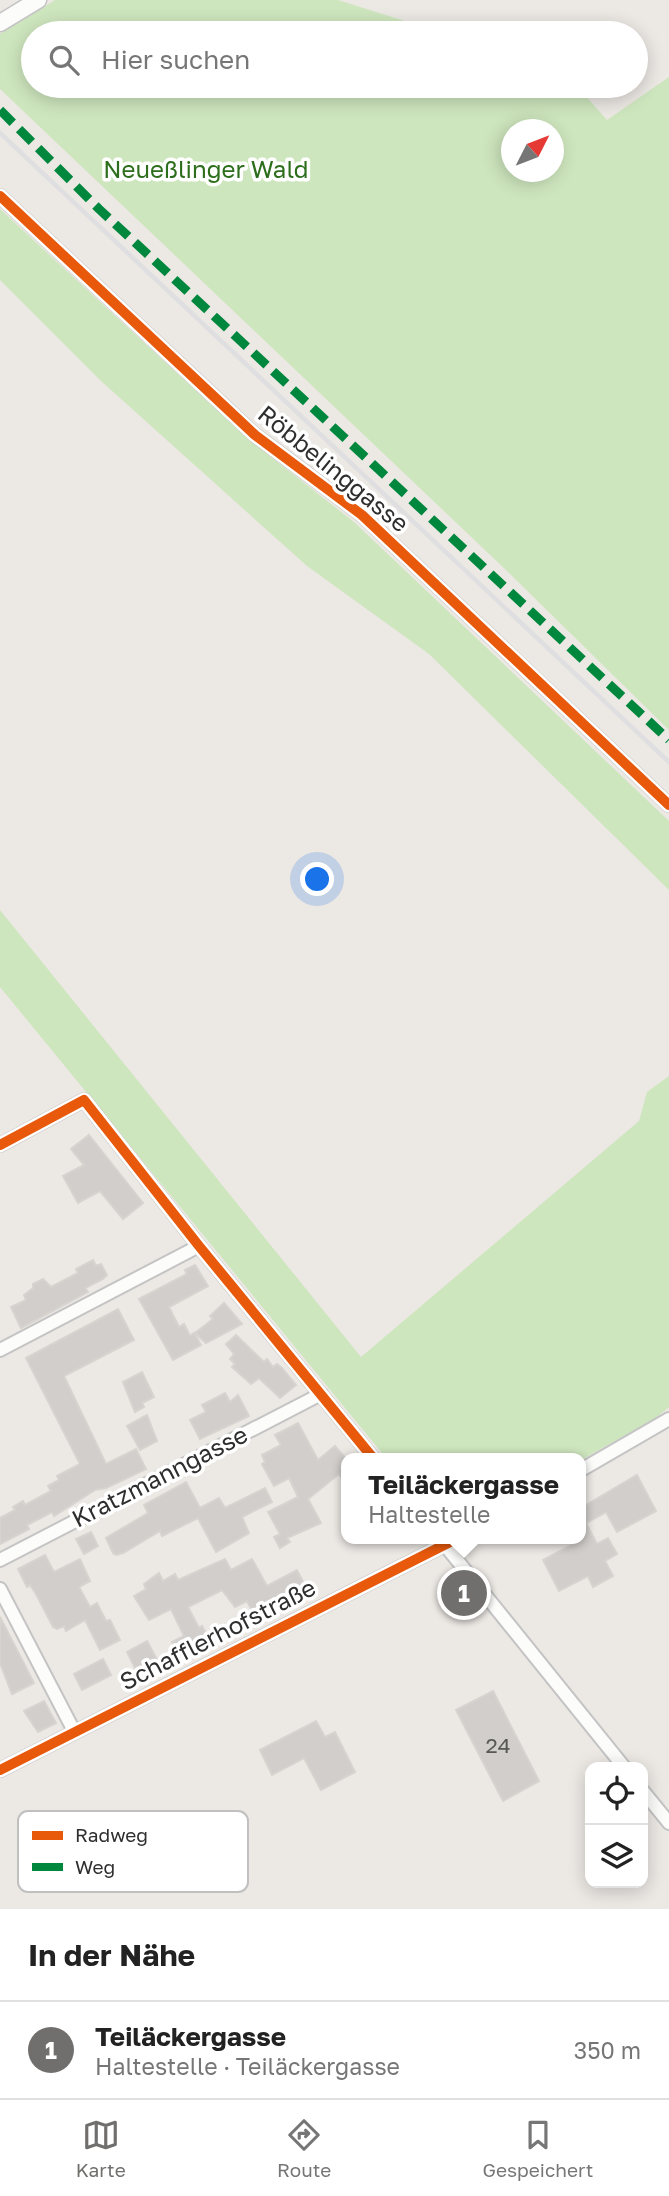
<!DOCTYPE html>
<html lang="de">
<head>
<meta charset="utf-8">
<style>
	body { margin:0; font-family:"Golos Text",sans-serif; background:#f6f6f6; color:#222 }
	.controls { position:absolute; right:21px; bottom:21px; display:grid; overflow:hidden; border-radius:14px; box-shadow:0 4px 18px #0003 }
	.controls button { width:63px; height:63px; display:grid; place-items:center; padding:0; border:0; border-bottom:2px solid #e0e0e0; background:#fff; color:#222; font:35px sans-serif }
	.compass { position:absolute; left:501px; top:119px; width:63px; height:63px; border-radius:50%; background:#fff; box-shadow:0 4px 18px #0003; rotate:48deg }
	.you { position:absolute; left:318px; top:880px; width:24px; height:24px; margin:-18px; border:5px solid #fff; border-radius:50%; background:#1a73e8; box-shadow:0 0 0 10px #1a73e833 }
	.badge { display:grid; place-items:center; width:46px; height:46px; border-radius:50%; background:#706f6e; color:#fff; font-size:23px; font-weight:700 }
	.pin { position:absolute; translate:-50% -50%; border:4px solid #fff; box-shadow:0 2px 7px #0006 }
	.popup { position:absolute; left:341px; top:1453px; width:245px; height:91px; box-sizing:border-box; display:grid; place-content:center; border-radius:14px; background:#fff; filter:drop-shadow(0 2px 5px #0005); font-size:23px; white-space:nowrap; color:#767676 }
	.popup b { font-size:26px; color:#222 }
	.popup::after { content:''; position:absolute; left:50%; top:100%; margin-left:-14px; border:14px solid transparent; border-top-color:#fff }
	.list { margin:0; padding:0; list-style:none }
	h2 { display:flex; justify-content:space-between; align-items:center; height:91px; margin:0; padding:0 28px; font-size:30px }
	h2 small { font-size:23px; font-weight:400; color:#767676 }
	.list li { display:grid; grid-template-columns:46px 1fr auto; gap:21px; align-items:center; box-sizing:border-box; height:98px; padding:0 28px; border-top:2px solid #e0e0e0 }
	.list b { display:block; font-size:26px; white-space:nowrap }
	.list p { margin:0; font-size:23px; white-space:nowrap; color:#767676 }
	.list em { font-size:23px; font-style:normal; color:#767676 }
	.icon { flex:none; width:38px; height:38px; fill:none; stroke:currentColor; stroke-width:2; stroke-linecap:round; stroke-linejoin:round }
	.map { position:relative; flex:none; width:669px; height:1909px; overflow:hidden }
	.search { position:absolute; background:#fff; box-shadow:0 4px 18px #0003; left:21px; right:21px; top:21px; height:77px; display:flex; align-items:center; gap:18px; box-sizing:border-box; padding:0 24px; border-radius:38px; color:#767676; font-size:26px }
	.sheet { height:189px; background:#fff }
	nav { display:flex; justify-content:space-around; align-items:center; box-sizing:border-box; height:98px; border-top:2px solid #e0e0e0; background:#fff; font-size:19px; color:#767676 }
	nav a { display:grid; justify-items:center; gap:4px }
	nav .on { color:#706f6e }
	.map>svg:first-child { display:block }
	.green { fill:#cee6be; fill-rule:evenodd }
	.building { fill:#d1cecb; stroke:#d7d4d0; stroke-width:2 }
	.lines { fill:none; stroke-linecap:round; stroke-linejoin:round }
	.minor-casing { stroke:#c5c4c5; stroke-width:16 }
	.tertiary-casing { stroke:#c5c4c5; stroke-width:19 }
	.minor { stroke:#fcfcfb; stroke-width:12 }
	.tertiary { stroke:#fcfcfb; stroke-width:16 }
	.rail { stroke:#dfdfe1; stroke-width:4.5 }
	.quiet { stroke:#00873e; stroke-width:9; stroke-dasharray:18 9; stroke-linecap:butt }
	.cycleway-casing { stroke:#fff; stroke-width:15 }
	.cycleway { stroke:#e8590c; stroke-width:10 }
	.labels { text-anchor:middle; stroke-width:7; stroke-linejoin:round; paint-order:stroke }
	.number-label { font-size:21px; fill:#585857 }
	.park-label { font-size:24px; fill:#2c6e1b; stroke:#fff }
	.street-label { font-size:24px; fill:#2e2e2e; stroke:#fff }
	.key { fill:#fff; stroke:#c0c0c0; stroke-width:2 }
	.key-label { font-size:19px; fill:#2e2e2e }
</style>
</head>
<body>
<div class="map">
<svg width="669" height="1909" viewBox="0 0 669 1909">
	<rect width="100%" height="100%" fill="#ece8e4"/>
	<!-- green -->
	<g class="green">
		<path d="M55,0h283l105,33h-410v53h544l30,34 62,-43v653l-162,-159 -507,-482v-55zM512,130h42v42h-42z"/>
		<polygon points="0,209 248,439 354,522 669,821 669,890 429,654 307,566 101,381 0,280"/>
		<polygon points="0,910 361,1357 639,1121 647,1092 669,1076 669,1407 656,1418 581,1460 386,1458 0,987"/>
	</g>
	<!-- building -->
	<g class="building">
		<polygon points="89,1135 143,1203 123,1219 100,1191 78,1203 63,1176 84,1165 71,1149"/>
		<polygon points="93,1260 96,1266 101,1264 107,1275 103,1279 85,1288 88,1292 21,1328 11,1307 26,1300 24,1295 33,1288 33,1284 43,1279 51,1287 78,1273 76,1269"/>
		<polygon points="195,1265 208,1286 169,1307 179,1327 184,1324 190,1336 194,1333 201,1345 173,1360 139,1299 187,1274 185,1270"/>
		<polygon points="224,1303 242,1324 206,1343 195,1333 213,1319 210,1316"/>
		<polygon points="118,1309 134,1340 64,1376 106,1464 136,1449 146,1469 106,1488 95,1490 54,1516 52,1512 27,1525 29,1529 0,1544 0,1518 15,1510 13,1507 23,1501 25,1505 51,1491 48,1486 59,1480 57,1476 80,1464 26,1358"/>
		<polygon points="236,1335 264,1362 267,1359 273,1367 277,1364 282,1368 296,1385 280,1398 259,1378 251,1384 232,1367 235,1364 230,1359 234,1354 226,1344"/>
		<polygon points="142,1372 154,1397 142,1403 144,1407 135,1412 123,1382"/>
		<polygon points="225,1393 230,1402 238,1395 249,1416 200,1439 190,1420 206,1412 202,1405"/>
		<polygon points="147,1415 157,1441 140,1450 127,1426"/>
		<polygon points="298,1423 318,1460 335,1446 347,1460 347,1485 339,1474 308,1499 321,1523 287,1538 290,1542 280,1548 274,1537 280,1534 268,1512 298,1497 289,1478 274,1486 262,1464 265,1462 262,1455 281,1445 275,1435"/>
		<polygon points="637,1475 656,1511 617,1532 606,1512 586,1523 597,1544 608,1538 617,1554 605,1561 613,1576 593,1587 588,1576 559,1591 543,1560 581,1540 581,1508"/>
		<polygon points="186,1482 200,1508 219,1498 225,1508 265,1488 272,1502 242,1517 249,1533 216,1552 198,1518 162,1536 160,1531 123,1553 116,1555 113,1553 106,1538 148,1513 144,1505"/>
		<polygon points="91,1532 98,1546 84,1554 76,1539"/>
		<polygon points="45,1555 54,1572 80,1559 90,1581 79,1587 90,1607 97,1603 106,1621 110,1620 120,1640 100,1650 85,1620 66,1631 64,1626 57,1629 53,1627 36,1594 30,1585 27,1587 18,1569"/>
		<polygon points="225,1559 231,1570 252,1559 267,1586 297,1570 308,1591 257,1620 247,1601 235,1607 222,1590 188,1607 199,1628 202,1626 210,1641 179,1656 172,1642 184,1636 171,1609 149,1620 134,1596 146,1589 144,1584 159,1573 163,1581 175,1574 178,1580"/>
		<polygon points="0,1617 34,1683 12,1694 0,1663"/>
		<polygon points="147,1641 160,1665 139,1676 127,1652"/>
		<polygon points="103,1659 111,1675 82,1690 74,1674"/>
		<polygon points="493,1691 539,1781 503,1801 456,1710"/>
		<polygon points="44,1701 56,1723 38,1732 24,1711"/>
		<polygon points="316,1721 325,1737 335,1732 355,1772 321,1790 304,1758 272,1775 260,1750"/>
	</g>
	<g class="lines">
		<!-- minor casing -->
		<g class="minor-casing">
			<g id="minor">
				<polyline points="0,196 255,435 362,515 669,805"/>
				<polyline points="0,1145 84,1100 199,1246 373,1458"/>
				<polyline points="0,1350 199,1246"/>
				<polyline points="581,1470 669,1419"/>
				<polyline points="440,1539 624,1767"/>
				<polyline points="0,1560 321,1394"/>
				<polyline points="0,1589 74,1731"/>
				<polyline points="0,1770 456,1539"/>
				<polyline points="643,1791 669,1823"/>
			</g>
		</g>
		<!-- tertiary casing -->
		<g class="tertiary-casing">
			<polyline id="tertiary" points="0,23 38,0"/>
		</g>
		<!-- minor -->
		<use href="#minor" class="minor"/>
		<!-- tertiary -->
		<use href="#tertiary" class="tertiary"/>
		<!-- rail -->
		<polyline class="rail" points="0,133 669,762"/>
		<!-- quiet -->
		<polyline class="quiet" points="0,110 99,209 669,740"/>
		<!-- cycleway casing -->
		<g class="cycleway-casing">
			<g id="cycleway">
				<polyline points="0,196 255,435 362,515 669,805"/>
				<polyline points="0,1145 84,1100 199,1246 373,1458"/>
				<polyline points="0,1770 456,1539"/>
			</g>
		</g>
		<!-- cycleway -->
		<use href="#cycleway" class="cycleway"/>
	</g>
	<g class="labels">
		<!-- number labels -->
		<g class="number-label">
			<text x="498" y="1753">24</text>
		</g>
		<!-- park labels -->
		<g class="park-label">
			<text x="206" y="178">Neueßlinger Wald</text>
		</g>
		<!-- street labels -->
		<g class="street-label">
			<text transform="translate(333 469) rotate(39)" y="8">Röbbelinggasse</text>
			<text transform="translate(160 1477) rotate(-27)" y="8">Kratzmanngasse</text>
			<text transform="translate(218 1635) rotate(-27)" y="8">Schafflerhofstraße</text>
		</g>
	</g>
	<!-- legend -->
	<rect x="18" y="1811" width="230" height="81" rx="10" class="key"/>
	<rect x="32" y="1831" width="31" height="9" fill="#e8590c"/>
	<rect x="32" y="1863" width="31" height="8" fill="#00873e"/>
	<g class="key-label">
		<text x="75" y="1842">Radweg</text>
		<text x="75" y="1874">Weg</text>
	</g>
</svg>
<div class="controls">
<button><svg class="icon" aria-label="locate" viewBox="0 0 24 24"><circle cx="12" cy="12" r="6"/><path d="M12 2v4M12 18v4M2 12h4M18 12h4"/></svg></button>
<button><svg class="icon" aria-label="layers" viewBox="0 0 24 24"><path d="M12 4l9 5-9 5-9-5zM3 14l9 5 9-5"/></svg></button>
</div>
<svg class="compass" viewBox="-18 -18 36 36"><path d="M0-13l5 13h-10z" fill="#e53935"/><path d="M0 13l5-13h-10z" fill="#767676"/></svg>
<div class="you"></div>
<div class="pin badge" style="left:464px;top:1593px">1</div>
<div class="popup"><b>Teiläckergasse</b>Haltestelle</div>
<div class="search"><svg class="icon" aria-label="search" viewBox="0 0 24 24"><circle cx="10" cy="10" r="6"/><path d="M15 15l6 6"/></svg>Hier suchen</div>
</div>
<section class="sheet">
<h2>In der Nähe<small></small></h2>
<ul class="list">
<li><span class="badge">1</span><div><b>Teiläckergasse</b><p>Haltestelle · Teiläckergasse</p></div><em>350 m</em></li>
</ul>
</section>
<nav>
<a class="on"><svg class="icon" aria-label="map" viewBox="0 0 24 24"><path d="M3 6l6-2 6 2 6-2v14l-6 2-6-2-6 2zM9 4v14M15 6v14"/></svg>Karte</a>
<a><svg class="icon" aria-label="directions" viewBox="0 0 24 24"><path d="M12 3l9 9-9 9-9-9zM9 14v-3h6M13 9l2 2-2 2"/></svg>Route</a>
<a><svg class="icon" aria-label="saved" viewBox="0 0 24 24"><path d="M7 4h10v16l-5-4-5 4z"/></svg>Gespeichert</a>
</nav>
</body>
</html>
